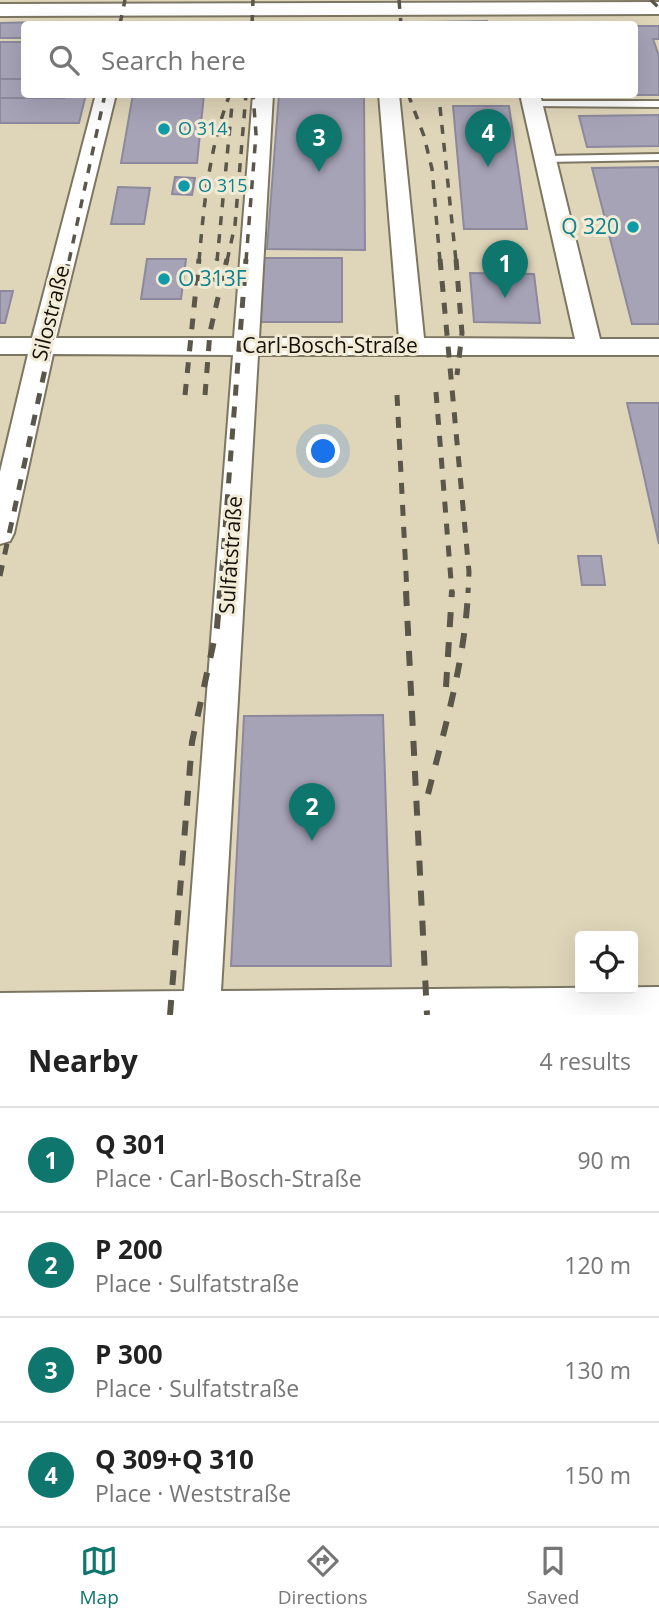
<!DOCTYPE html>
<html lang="en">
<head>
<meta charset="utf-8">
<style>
	body { margin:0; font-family:"Open Sans",sans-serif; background:#f2f2f2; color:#222 }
	.controls { position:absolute; right:21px; bottom:21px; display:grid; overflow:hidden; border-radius:7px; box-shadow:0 7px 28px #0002 }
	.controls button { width:63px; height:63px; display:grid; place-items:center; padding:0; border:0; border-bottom:2px solid #e0e0e0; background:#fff; color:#222; font:35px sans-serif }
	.you { position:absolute; left:324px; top:452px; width:24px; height:24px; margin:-18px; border:5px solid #fff; border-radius:50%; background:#1a73e8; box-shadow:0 0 0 10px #1a73e833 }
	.badge { display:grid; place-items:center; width:46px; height:46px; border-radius:50%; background:#0f766e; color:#fff; font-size:23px; font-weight:700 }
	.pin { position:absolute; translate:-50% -58px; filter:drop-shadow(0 2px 4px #0008) }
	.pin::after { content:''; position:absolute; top:37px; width:24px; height:21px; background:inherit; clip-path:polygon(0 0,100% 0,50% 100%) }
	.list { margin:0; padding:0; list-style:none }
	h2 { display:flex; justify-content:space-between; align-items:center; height:91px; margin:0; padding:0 28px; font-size:30px }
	h2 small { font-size:23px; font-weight:400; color:#767676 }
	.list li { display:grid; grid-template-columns:46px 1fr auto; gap:21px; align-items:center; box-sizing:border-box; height:105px; padding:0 28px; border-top:2px solid #e0e0e0 }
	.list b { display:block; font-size:26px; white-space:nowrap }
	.list p { margin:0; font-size:23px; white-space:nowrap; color:#767676 }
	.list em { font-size:23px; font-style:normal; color:#767676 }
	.icon { flex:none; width:38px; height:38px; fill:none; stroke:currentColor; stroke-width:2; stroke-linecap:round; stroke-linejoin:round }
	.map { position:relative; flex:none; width:659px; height:1015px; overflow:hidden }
	.search { position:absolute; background:#fff; box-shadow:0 7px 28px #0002; left:21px; right:21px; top:21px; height:77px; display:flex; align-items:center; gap:18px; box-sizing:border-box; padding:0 24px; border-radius:7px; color:#767676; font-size:26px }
	.sheet { height:511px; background:#fff }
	nav { display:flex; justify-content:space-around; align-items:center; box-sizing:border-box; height:98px; border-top:2px solid #e0e0e0; background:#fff; font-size:19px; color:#767676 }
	nav a { display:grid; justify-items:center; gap:4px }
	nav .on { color:#0f766e }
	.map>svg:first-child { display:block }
	.built { fill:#dfd5b9; fill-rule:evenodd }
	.building { fill:#a6a3b7; stroke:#8c899d; stroke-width:2 }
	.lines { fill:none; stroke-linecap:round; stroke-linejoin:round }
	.lane-casing { stroke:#7c7663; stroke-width:4 }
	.street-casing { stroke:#7c7663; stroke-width:4 }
	.lane { fill:#fff; fill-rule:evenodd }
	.street { fill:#fff; fill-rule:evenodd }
	.rail-far2 { stroke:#5a564a; stroke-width:3.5; stroke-dasharray:9 9; stroke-linecap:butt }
	.rail-far1 { stroke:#5a564a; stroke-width:5; stroke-dasharray:11 11; stroke-linecap:butt }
	.rail { stroke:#5a564a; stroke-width:6; stroke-dasharray:15 15; stroke-linecap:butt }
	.culture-dot { fill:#0f9aa8; stroke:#f2ebd6; stroke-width:2.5 }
	.labels { text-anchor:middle; stroke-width:6; stroke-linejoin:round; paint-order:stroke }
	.far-culture-label { font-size:18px; fill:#0d838f; stroke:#f2ebd6; text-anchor:start }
	.culture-label { font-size:21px; fill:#0d838f; stroke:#f2ebd6; text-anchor:end }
	.street-label { font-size:21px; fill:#131009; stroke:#f2ebd6 }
</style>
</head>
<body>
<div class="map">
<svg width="659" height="1015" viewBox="0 0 659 1015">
	<rect width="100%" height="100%" fill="#e5dec9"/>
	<!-- built -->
	<path class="built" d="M0,0h659v1015h-659zM24,24h610v70h-610zM580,936h53v53h-53z"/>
	<!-- building -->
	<g class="building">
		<polygon points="487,21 487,24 426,24 426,22"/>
		<polygon points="42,22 24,24 24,38 0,38 0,23"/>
		<polygon points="634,26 659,26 659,39 653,39 659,56 659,95 619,95 634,94"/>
		<polygon points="0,42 24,42 24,94 86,94 79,123 0,123"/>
		<polygon points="0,79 24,79 24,94 65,94 64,98 0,98"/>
		<polygon points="133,94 204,94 197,163 121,163"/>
		<polygon points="279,94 364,94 365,250 267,249"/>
		<polygon points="453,106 509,106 527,229 464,229"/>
		<polygon points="659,115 659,146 587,147 579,116"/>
		<polygon points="659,167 659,324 632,324 592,168"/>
		<polygon points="175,177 195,178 192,195 172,194"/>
		<polygon points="118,187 150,188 144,224 111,224"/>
		<polygon points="260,258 342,258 342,322 256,322"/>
		<polygon points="147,259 186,259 181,299 141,299"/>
		<polygon points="470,273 534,274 540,323 474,322"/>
		<polygon points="0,291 13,291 5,323 0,323"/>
		<polygon points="627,403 659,403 659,544 642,467"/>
		<polygon points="578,556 601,556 605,585 582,585"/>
		<polygon points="383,715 391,966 231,966 244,716"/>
	</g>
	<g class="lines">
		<!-- lane casing -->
		<g class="lane-casing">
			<g id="lane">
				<polygon points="533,101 659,101 659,107 529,106 529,102"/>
				<polygon points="659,154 659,160 545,162 540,159 545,156"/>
			</g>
		</g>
		<!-- street casing -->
		<g class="street-casing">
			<g id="street">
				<polygon points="659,2 659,14 0,16 0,4"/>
				<polygon points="96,94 116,94 56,338 234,338 253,94 273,94 259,338 399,338 379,94 399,94 424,338 575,339 520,94 540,94 600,339 659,339 659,355 258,355 221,991 659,987 659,1015 0,1015 0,993 184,991 233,355 53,354 14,533 10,541 0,544 0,472 28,354 0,354 0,338 32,338"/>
			</g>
		</g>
		<!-- lane -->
		<use href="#lane" class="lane"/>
		<!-- street -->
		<use href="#street" class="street"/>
		<!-- rail-far2 -->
		<g class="rail-far2">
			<polyline points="399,0 401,24"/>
			<polyline points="651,0 659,8"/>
			<polyline points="120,24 125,0"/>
			<polyline points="252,24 253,0"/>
			<polyline points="408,94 424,136 432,169 440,261"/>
			<polyline points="440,107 456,261"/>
			<polyline points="69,261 105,94"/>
			<path d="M199,261c5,-57 10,-113 31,-167"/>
			<polyline points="217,261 232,105"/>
			<polyline points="227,261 235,225 246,94"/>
			<polyline points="246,261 256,134 253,94"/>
		</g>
		<!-- rail-far1 -->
		<g class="rail-far1">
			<polyline points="440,259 469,572 468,593"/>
			<polyline points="456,259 462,333 457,375"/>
			<polyline points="215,282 217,259"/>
			<polyline points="436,392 452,593"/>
			<polyline points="185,395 199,259"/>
			<polyline points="205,395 210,332 227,259"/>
			<polyline points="397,395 407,593"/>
			<polyline points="0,576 69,259"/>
			<polyline points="220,593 246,259"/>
		</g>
		<!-- rail -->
		<g class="rail">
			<polyline points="406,591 427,1015"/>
			<polyline points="446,687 452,591"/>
			<path d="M428,794c17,-67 37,-134 40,-203"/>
			<polyline points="170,1015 192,742 217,627 220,591"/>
		</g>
	</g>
	<!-- markers -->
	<g class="culture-dot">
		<circle cx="164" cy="129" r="7"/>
		<circle cx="184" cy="186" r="7"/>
		<circle cx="633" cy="227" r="7"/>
		<circle cx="164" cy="279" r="7"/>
	</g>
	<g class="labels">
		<!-- far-culture labels -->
		<g class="far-culture-label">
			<text x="178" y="135">O 314</text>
			<text x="198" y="192">O 315</text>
		</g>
		<!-- culture labels -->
		<g class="culture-label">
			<text x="619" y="234">Q 320</text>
			<text x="178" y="286" text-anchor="start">O 313F</text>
		</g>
		<!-- street labels -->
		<g class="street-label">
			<text transform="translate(51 313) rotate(-76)" y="7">Silostraße</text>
			<text x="330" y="353">Carl-Bosch-Straße</text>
			<text transform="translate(231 555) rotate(-86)" y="7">Sulfatstraße</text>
		</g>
	</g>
</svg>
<div class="controls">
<button><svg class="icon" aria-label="locate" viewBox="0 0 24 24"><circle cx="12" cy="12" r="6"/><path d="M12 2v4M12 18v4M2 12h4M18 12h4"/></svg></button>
</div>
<div class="you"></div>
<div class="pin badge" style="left:505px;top:298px">1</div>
<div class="pin badge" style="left:312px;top:841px">2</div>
<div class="pin badge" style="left:319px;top:172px">3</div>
<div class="pin badge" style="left:488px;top:167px">4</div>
<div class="search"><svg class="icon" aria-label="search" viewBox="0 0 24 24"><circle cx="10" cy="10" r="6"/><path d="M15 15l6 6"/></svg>Search here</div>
</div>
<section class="sheet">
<h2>Nearby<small>4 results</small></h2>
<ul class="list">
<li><span class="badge">1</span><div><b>Q 301</b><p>Place · Carl-Bosch-Straße</p></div><em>90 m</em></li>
<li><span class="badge">2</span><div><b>P 200</b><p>Place · Sulfatstraße</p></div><em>120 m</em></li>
<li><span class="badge">3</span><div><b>P 300</b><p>Place · Sulfatstraße</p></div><em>130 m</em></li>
<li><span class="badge">4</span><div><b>Q 309+Q 310</b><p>Place · Weststraße</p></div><em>150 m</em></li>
</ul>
</section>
<nav>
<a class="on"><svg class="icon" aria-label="map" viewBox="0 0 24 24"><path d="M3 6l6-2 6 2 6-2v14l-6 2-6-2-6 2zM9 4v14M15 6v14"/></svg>Map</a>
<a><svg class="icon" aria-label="directions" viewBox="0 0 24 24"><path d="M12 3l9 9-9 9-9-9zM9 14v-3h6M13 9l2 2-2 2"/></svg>Directions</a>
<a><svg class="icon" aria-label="saved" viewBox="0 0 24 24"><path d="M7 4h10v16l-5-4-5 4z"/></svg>Saved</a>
</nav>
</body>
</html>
